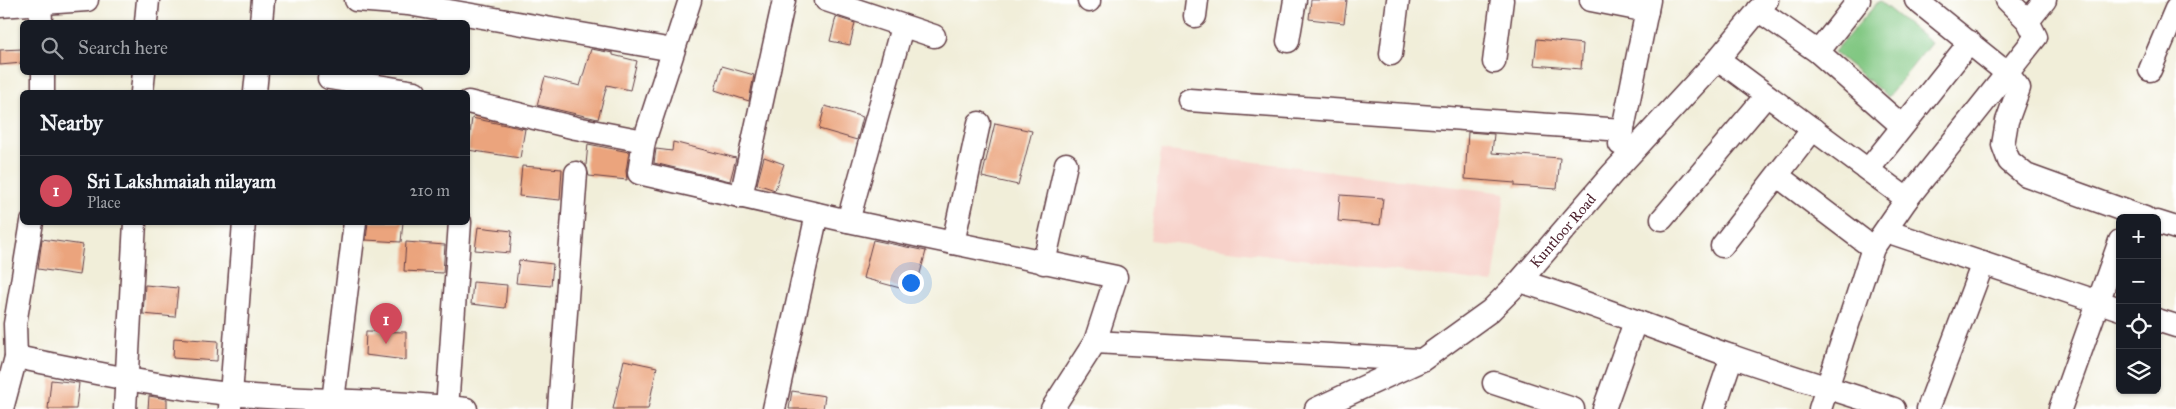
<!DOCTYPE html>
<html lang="en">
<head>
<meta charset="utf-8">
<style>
	body { margin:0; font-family:"IM FELL Great Primer",serif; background:#242831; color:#f1f3f6 }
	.controls { position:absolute; right:15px; bottom:15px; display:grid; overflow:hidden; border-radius:8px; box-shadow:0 1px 4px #0004 }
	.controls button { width:45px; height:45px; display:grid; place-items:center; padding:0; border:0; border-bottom:1px solid #363941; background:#171b24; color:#f1f3f6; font:25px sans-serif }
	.you { position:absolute; left:910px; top:282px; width:18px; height:18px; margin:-12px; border:4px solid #fff; border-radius:50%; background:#1a73e8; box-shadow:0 0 0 8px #1a73e833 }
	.badge { display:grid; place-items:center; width:32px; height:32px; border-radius:50%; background:#d1495b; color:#fff; font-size:16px; font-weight:700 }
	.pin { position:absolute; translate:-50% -41px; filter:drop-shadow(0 1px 2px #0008) }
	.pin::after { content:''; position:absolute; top:26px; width:18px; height:15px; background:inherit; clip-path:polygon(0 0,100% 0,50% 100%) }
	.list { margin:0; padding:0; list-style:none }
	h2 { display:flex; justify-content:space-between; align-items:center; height:65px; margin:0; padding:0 20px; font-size:21px }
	h2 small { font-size:16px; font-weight:400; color:#9ea1a6 }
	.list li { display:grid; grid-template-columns:32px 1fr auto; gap:15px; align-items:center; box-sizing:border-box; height:70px; padding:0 20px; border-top:1px solid #363941 }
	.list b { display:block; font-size:19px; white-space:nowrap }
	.list p { margin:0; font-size:16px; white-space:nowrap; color:#9ea1a6 }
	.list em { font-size:16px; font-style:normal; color:#9ea1a6 }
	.icon { flex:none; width:28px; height:28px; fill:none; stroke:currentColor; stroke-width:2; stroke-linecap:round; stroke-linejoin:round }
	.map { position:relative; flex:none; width:2176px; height:409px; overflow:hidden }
	.search { position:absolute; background:#171b24; box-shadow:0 1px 4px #0004; left:20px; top:20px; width:450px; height:55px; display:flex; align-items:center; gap:12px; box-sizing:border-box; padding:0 18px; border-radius:8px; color:#9ea1a6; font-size:19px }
	.panel { position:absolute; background:#171b24; box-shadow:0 1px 4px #0004; left:20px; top:90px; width:450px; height:135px; border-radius:8px }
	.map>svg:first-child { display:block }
	.built { fill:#f7d1c9 }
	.green { fill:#82c883; stroke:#667457 }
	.building { fill:#eba47d }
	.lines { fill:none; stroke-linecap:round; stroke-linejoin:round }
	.minor-casing { stroke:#633e45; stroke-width:25 }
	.minor { stroke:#fff; stroke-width:22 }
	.labels { text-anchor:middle; stroke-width:5; stroke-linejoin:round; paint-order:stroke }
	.street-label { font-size:15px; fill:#4a1f2b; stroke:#fff }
</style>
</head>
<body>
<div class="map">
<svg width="2176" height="409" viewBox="0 0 2176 409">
	<rect width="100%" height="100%" fill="#fff"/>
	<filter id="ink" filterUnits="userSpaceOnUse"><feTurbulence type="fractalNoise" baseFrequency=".02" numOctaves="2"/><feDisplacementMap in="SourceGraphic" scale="10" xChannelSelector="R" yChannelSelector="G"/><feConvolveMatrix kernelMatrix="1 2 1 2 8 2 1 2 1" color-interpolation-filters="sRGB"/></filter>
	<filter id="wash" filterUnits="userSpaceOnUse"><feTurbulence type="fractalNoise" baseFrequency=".0096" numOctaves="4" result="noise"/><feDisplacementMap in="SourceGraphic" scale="20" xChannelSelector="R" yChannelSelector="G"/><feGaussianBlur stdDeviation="1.12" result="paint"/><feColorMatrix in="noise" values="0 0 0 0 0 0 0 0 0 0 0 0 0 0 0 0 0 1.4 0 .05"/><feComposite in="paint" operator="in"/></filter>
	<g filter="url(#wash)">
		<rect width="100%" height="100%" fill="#f1eed9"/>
		<!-- built -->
		<polygon class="built" points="1161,150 1505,193 1493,283 1150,240"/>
		<!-- green -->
		<polygon class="green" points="1879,1 1931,43 1888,97 1834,52"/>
		<g id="blocks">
			<!-- building -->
			<g class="building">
				<polygon points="1311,0 1347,0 1344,23 1309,19"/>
				<polygon points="836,17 855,23 850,45 830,41"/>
				<polygon points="1537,39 1583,44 1581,69 1534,65"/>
				<polygon points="22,49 22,63 0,65 0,50"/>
				<polygon points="591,49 613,53 613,55 637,61 630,90 607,85 598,119 537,105 545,77 580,86"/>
				<polygon points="722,66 754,75 749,101 715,90"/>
				<polygon points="825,106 863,117 857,140 819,129"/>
				<polygon points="472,118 525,129 520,158 468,150"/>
				<polygon points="995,123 1032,131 1018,185 982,177"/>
				<polygon points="1468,132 1494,134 1492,153 1560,158 1557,189 1515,186 1515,183 1465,179"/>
				<polygon points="673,142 736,158 730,181 654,163 656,149 672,151"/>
				<polygon points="588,144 629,152 626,171 627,180 589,176 586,165"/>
				<polygon points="764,157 784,164 775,190 757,184"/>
				<polygon points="522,166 562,169 560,200 519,196"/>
				<polygon points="1340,195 1383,198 1380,225 1338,221"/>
				<polygon points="368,222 403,222 401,242 366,240"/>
				<polygon points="478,227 512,231 510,253 475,250"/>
				<polygon points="42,239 83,245 79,275 38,269"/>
				<polygon points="873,240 926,251 915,292 863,278"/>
				<polygon points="406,242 445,245 443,273 404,271"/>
				<polygon points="519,260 553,264 551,286 516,283"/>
				<polygon points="473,282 507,285 505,308 471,304"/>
				<polygon points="145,285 178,288 175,317 143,314"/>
				<polygon points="366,331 406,332 406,360 365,355"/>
				<polygon points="174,338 218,341 217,361 173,358"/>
				<polygon points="624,360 657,367 648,409 613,409"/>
				<polygon points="51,380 79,383 76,409 48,409"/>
				<polygon points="792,391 825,396 823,409 789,409"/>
				<polygon points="149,396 167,399 167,409 148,409"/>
			</g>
		</g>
	</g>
	<g filter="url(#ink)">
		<use href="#blocks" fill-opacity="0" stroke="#633e45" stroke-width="1"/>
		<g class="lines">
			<!-- minor casing -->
			<g class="minor-casing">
				<g id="minor">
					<polyline points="40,0 41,22"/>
					<polyline points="356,0 408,4 673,50"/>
					<polyline points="690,0 644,141 639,173 848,221 1116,277 1095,342 1052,409"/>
					<polyline points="826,0 934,36"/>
					<polyline points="1591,0 1647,11"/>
					<polyline points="1916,0 2008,74 2019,88 2007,121 2003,145 2009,161 2026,175 2145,218"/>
					<polyline points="1089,1 1089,0"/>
					<polyline points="0,6 87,0"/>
					<polyline points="1758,10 1818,52 1902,126"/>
					<polyline points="1195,16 1197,0"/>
					<polyline points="2028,21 2045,0"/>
					<polyline points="146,22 148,0"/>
					<polyline points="261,22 263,0"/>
					<polyline points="1288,41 1295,0"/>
					<polyline points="1818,52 1859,0"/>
					<polyline points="1391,54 1398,0"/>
					<polyline points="1718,59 1907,199"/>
					<polyline points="1494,62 1502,0"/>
					<polyline points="2150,70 2176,9"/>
					<polyline points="43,72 43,92"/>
					<polyline points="329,78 415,92"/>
					<polyline points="142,92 144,72"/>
					<polyline points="255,92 257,72"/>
					<polyline points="1189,100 1623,130"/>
					<polyline points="468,102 576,128 644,141"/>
					<polyline points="1620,144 1649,0"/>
					<polyline points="1868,170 1970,42"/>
					<polyline points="1778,176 1873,248"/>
					<polyline points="741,197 784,0"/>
					<polyline points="1662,219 1766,96"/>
					<polyline points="848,221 902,27"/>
					<polyline points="2157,222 2176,228"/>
					<polyline points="1886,231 2120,309"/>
					<polyline points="953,243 979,123"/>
					<polyline points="1722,246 1813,129"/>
					<polyline points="1044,263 1066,164"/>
					<path d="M1520,281c71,22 140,50 211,75 54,19 109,35 163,53"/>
					<polyline points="2157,320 2176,326"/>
					<polyline points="1095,342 1419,360"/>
					<path d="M16,357c71,14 143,30 214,37 79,8 158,5 236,15"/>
					<polyline points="1494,383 1573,409"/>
					<polyline points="230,408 244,222"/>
					<polyline points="2,409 16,357 15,324 32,222"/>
					<polyline points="125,409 135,222"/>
					<polyline points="332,409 355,222"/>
					<polyline points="447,409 460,222"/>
					<polyline points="559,409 576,173"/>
					<polyline points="774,409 817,214"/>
					<path id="s1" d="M1316,409l106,-49 68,-49 30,-30 92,-107 106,-115 49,-59"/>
					<polyline points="1604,409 1635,322"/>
					<polyline points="1714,409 1732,356"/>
					<polyline points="1820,409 1873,248 1907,199 2036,37 2028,21 2007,0"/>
					<polyline points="1928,409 1983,263"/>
					<polyline points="2060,409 2120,241"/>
				</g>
			</g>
			<!-- minor -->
			<use href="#minor" class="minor"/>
		</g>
	</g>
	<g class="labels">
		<!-- street labels -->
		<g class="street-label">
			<text dy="5" stroke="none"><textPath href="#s1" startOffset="309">Kuntloor Road</textPath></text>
		</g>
	</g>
</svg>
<div class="controls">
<button>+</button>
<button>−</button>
<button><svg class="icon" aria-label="locate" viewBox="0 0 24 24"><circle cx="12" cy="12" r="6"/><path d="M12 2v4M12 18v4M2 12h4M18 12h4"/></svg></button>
<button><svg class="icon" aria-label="layers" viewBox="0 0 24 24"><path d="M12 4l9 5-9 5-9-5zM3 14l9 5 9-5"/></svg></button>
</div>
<div class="you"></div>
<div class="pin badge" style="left:386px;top:344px">1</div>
<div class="search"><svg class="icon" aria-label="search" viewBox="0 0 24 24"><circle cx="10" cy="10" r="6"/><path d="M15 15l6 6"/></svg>Search here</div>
<section class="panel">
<h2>Nearby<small></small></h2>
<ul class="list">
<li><span class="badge">1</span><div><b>Sri Lakshmaiah nilayam</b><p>Place</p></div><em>210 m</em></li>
</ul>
</section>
</div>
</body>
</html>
